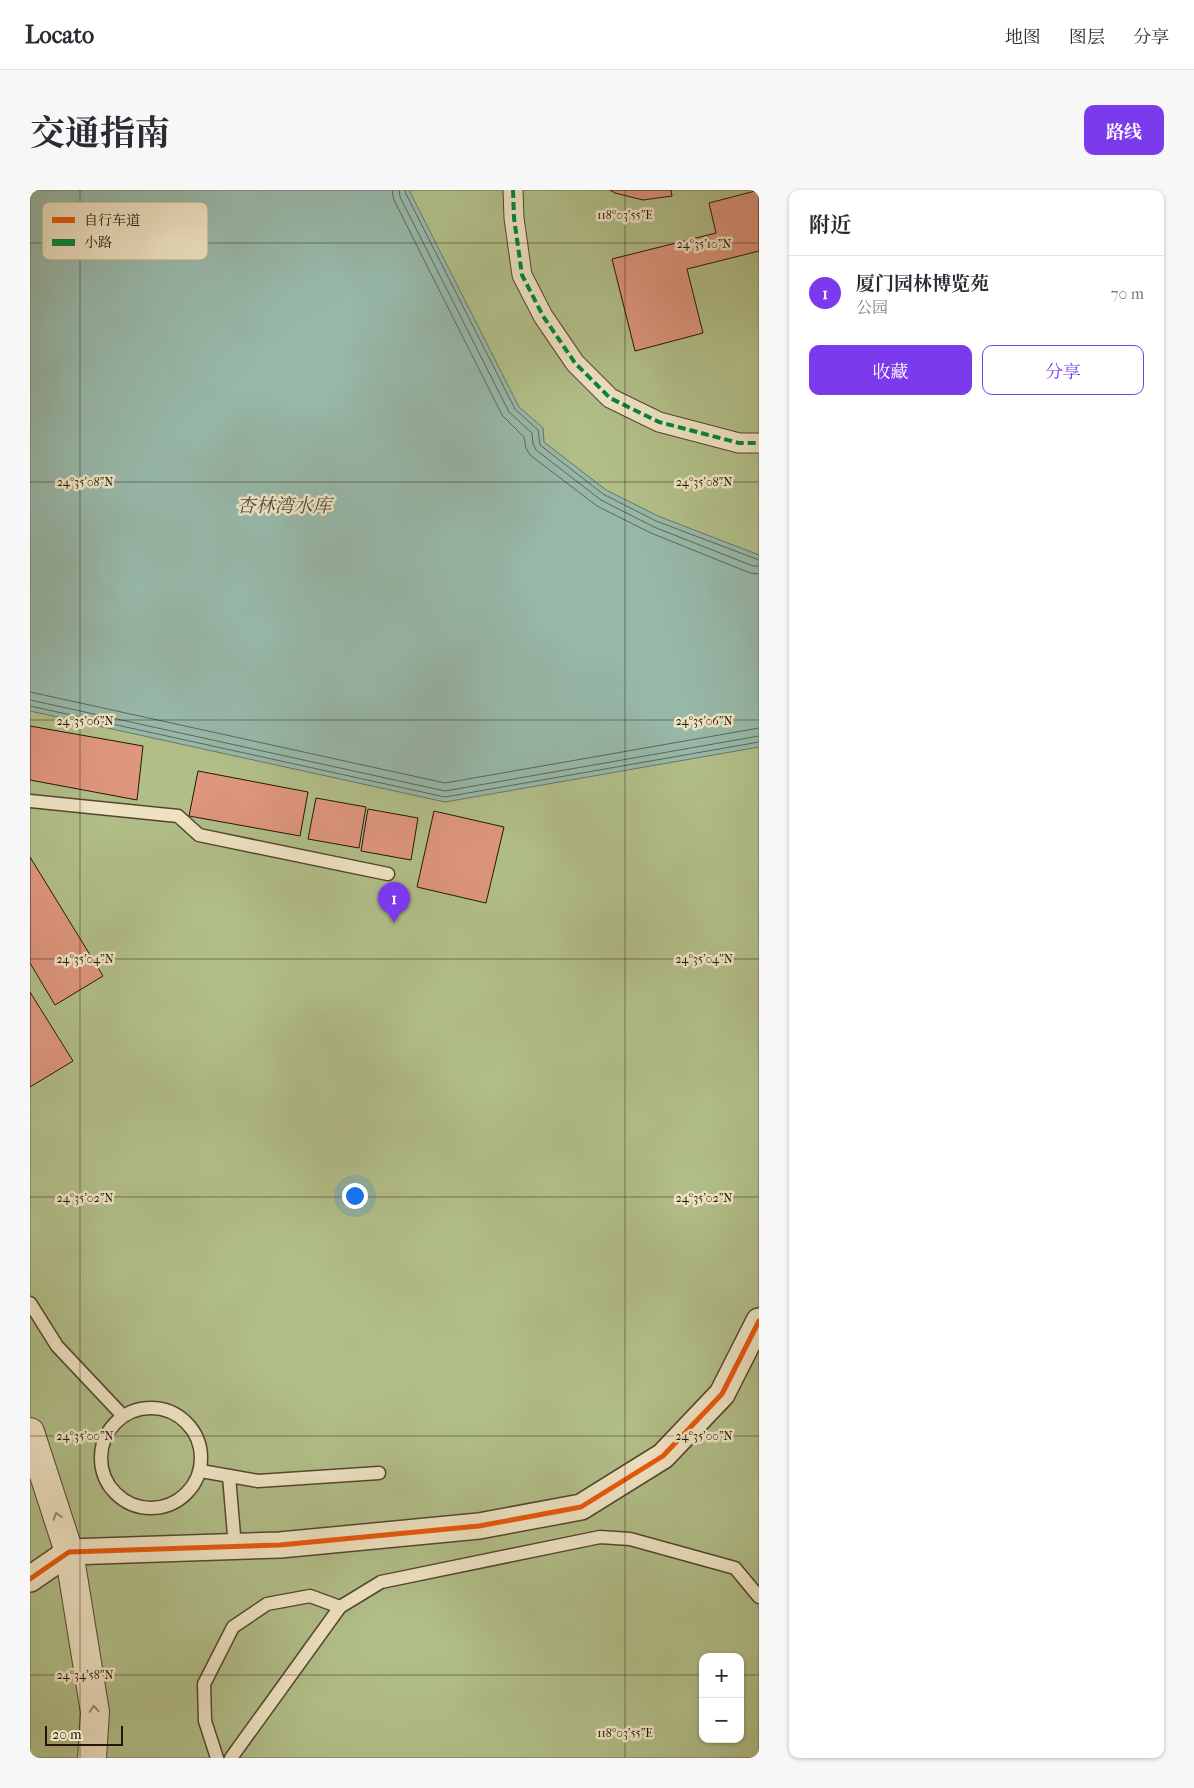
<!DOCTYPE html>
<html lang="zh">
<head>
<meta charset="utf-8">
<style>
	body { margin:0; font-family:"IM FELL French Canon","Noto Serif SC",serif; background:#f7f7f7; color:#2b2b33 }
	.controls { position:absolute; right:15px; bottom:15px; display:grid; overflow:hidden; border-radius:10px; box-shadow:0 1px 4px #0004 }
	.controls button { width:45px; height:45px; display:grid; place-items:center; padding:0; border:0; border-bottom:1px solid #e1e1e2; background:#fff; color:#2b2b33; font:25px sans-serif }
	.scale { position:absolute; left:15px; bottom:12px; width:78px; box-sizing:border-box; padding-left:5px; border:2px solid #231608; border-top:0; font-size:14px; line-height:18px; white-space:nowrap; color:#231608; -webkit-text-stroke:4px #efe3c3; paint-order:stroke }
	.you { position:absolute; left:324px; top:1005px; width:18px; height:18px; margin:-12px; border:4px solid #fff; border-radius:50%; background:#1a73e8; box-shadow:0 0 0 8px #1a73e833 }
	.badge { display:grid; place-items:center; width:32px; height:32px; border-radius:50%; background:#7c3aed; color:#fff; font-size:16px; font-weight:700 }
	.pin { position:absolute; translate:-50% -41px; filter:drop-shadow(0 1px 2px #0008) }
	.pin::after { content:''; position:absolute; top:26px; width:18px; height:15px; background:inherit; clip-path:polygon(0 0,100% 0,50% 100%) }
	.list { margin:0; padding:0; list-style:none }
	h2 { display:flex; justify-content:space-between; align-items:center; height:65px; margin:0; padding:0 20px; font-size:21px }
	h2 small { font-size:16px; font-weight:400; color:#7c7c81 }
	.list li { display:grid; grid-template-columns:32px 1fr auto; gap:15px; align-items:center; box-sizing:border-box; height:75px; padding:0 20px; border-top:1px solid #e1e1e2 }
	.list b { display:block; font-size:19px; white-space:nowrap }
	.list p { margin:0; font-size:16px; white-space:nowrap; color:#7c7c81 }
	.list em { font-size:16px; font-style:normal; color:#7c7c81 }
	.actions { display:flex; gap:10px; padding:15px 20px }
	.actions a { flex:1; padding:11px 0; border:1px solid #7c3aed; border-radius:10px; text-align:center; font-size:18px; color:#7c3aed }
	.actions .main { background:#7c3aed; color:#fff }
	.map { position:relative; flex:none; width:729px; height:1568px; overflow:hidden; border-radius:10px }
	header { display:flex; align-items:center; gap:30px; box-sizing:border-box; height:70px; padding:0 25px; background:#fff; border-bottom:1px solid #e1e1e2 }
	header strong { font-size:24px }
	nav { display:flex; gap:28px; margin-inline-start:auto; font-size:18px }
	.intro { display:flex; align-items:center; justify-content:space-between; box-sizing:border-box; height:120px; padding:0 30px }
	h1 { margin:0; font-size:35px }
	.button { padding:12px 22px; border-radius:10px; background:#7c3aed; color:#fff; font-size:18px; font-weight:700 }
	main { display:flex; gap:30px; padding:0 30px }
	aside { flex:1; background:#fff; border-radius:10px; box-shadow:0 1px 4px #0004 }
	.map>svg:first-child { display:block }
	.green { fill:#b1be88; stroke:#6a6a48; fill-rule:evenodd }
	.water { fill:#97b8a9; stroke:#697769 }
	.lines { fill:none; stroke-linecap:round; stroke-linejoin:round }
	.shore { stroke:#5d6758; stroke-width:1 }
	.building { fill:#de967d; stroke:#231608 }
	.service-casing { stroke:#54462e; stroke-width:15 }
	.pedestrian-casing { stroke:#54462e; stroke-width:21 }
	.minor-casing { stroke:#54462e; stroke-width:28 }
	.tertiary-casing { stroke:#54462e; stroke-width:30 }
	.service { stroke:#efe3c3; stroke-width:12 }
	.pedestrian { stroke:#efe3c3; stroke-width:19 }
	.minor { stroke:#efe3c3; stroke-width:25 }
	.tertiary { stroke:#efe3c3; stroke-width:28 }
	.quiet { stroke:#00873e; stroke-width:4; stroke-dasharray:8 4; stroke-linecap:butt }
	.cycleway-casing { stroke:#efe3c3; stroke-width:8 }
	.cycleway { stroke:#e8590c; stroke-width:5 }
	.oneway { stroke:#93876f }
	.ticks { fill:none; stroke:#231608; stroke-width:1; stroke-opacity:0.45 }
	.labels { text-anchor:middle; stroke-width:5; stroke-linejoin:round; paint-order:stroke }
	.water-label { font-size:19px; font-style:italic; fill:#4c4f40; stroke:#efe3c3 }
	.key { fill:#efe3c3; stroke:#b2a68b; stroke-width:1 }
	.key-label { font-size:14px; fill:#231608 }
	.ticks-label { font-size:12px; text-anchor:middle; fill:#231608; stroke:#efe3c3; stroke-width:5; stroke-linejoin:round; paint-order:stroke }
</style>
</head>
<body>
<header>
<strong>Locato</strong>
<nav><a>地图</a><a>图层</a><a>分享</a></nav>
</header>
<div class="intro"><h1>交通指南</h1><a class="button">路线</a></div>
<main>
<div class="map">
<svg width="729" height="1568" viewBox="0 0 729 1568">
	<rect width="100%" height="100%" fill="#e7d4a2"/>
	<filter id="stains"><feTurbulence type="fractalNoise" baseFrequency=".004" numOctaves="4"/><feColorMatrix values="0 0 0 0 .2 0 0 0 0 .09 0 0 0 0 .02 0 0 0 .5 -.17"/></filter>
	<radialGradient id="worn" r=".72"><stop offset=".6" stop-color="#630" stop-opacity="0"/><stop offset="1" stop-color="#630" stop-opacity=".3"/></radialGradient>
	<!-- green -->
	<path class="green" d="M0,0h729v1568h-729zM673,1467h37v82h-37z"/>
	<!-- water -->
	<polygon class="water" points="0,0 379,0 489,217 513,238 514,252 576,300 628,326 729,365 729,557 415,612 0,521"/>
	<g class="lines">
		<!-- shore -->
		<g class="shore">
			<polyline points="362,0 364,10 472,225 494,247 496,258 500,265 567,316 621,343 720,383 729,384"/>
			<polyline points="369,0 370,7 479,222 502,243 503,254 506,260 571,310 624,337 723,376 729,376"/>
			<polyline points="375,0 376,4 485,219 508,240 510,255 573,304 626,331 729,370"/>
			<polyline points="0,502 415,593 729,538"/>
			<polyline points="0,510 415,601 729,546"/>
			<polyline points="0,516 415,607 729,552"/>
		</g>
	</g>
	<!-- building -->
	<g class="building">
		<polygon points="580,0 641,0 642,6 613,10 585,3"/>
		<polygon points="729,0 729,61 657,79 673,143 605,161 582,69 686,43 679,13"/>
		<polygon points="0,536 113,556 107,610 0,590"/>
		<polygon points="168,581 278,602 270,646 159,626"/>
		<polygon points="286,608 336,617 329,658 278,649"/>
		<polygon points="338,619 388,628 381,670 331,661"/>
		<polygon points="404,621 474,637 456,713 387,697"/>
		<polygon points="0,667 73,786 25,815 0,773"/>
		<polygon points="0,802 43,871 0,897"/>
	</g>
	<g class="lines">
		<!-- service casing -->
		<g class="service-casing">
			<g id="service">
				<polyline points="0,611 148,626 169,645 358,684"/>
				<polyline points="0,1113 27,1156 93,1226"/>
				<circle cx="121" cy="1268" r="50"/>
				<polyline points="171,1281 228,1291 349,1283"/>
				<polyline points="199,1286 205,1357"/>
				<polyline points="187,1568 175,1531 174,1494 203,1437 237,1414 280,1406 310,1417"/>
				<polyline points="201,1568 310,1417 351,1392 570,1347 600,1349 705,1378 729,1407"/>
			</g>
		</g>
		<!-- pedestrian casing -->
		<g class="pedestrian-casing">
			<polyline id="pedestrian" points="483,0 484,28 492,85 513,126 545,173 580,208 629,232 709,253 729,253"/>
		</g>
		<!-- minor casing -->
		<g class="minor-casing">
			<polyline id="minor" points="0,1389 39,1362 250,1355 449,1336 551,1317 633,1266 692,1204 729,1131"/>
		</g>
		<!-- tertiary casing -->
		<g class="tertiary-casing">
			<polyline id="tertiary" points="0,1242 39,1362 65,1522 62,1568"/>
		</g>
		<!-- service -->
		<use href="#service" class="service"/>
		<!-- pedestrian -->
		<use href="#pedestrian" class="pedestrian"/>
		<!-- minor -->
		<use href="#minor" class="minor"/>
		<!-- tertiary -->
		<use href="#tertiary" class="tertiary"/>
		<!-- quiet -->
		<polyline class="quiet" points="483,0 484,28 492,85 513,126 545,173 580,208 629,232 709,253 729,253"/>
		<!-- cycleway casing -->
		<g class="cycleway-casing">
			<polyline id="cycleway" points="0,1389 39,1362 250,1355 449,1336 551,1317 633,1266 692,1204 729,1131"/>
		</g>
		<!-- cycleway -->
		<use href="#cycleway" class="cycleway"/>
	</g>
	<!-- one-way arrows -->
	<defs><path id="oneway-chevron" d="M-2-3.5L2.5 0L-2 3.5" fill="none" stroke-width="1.6" stroke-linecap="round" stroke-linejoin="round" transform="scale(1.25)"/></defs>
	<g class="oneway">
		<use href="#oneway-chevron" transform="translate(27 1326) rotate(-108)"/>
		<use href="#oneway-chevron" transform="translate(64 1519) rotate(-94)"/>
	</g>
	<!-- ticks -->
	<path class="ticks" d="M50,0v1568M595,0v1568M0,53h729M0,292h729M0,530h729M0,769h729M0,1007h729M0,1246h729M0,1485h673M710,1485h19"/>
	<g class="labels">
		<!-- water labels -->
		<g class="water-label">
			<text x="254" y="322">杏林湾水库</text>
		</g>
	</g>
	<!-- legend -->
	<rect x="12" y="12" width="166" height="58" rx="8" class="key"/>
	<rect x="22" y="27" width="23" height="6" fill="#e8590c"/>
	<rect x="22" y="49" width="23" height="7" fill="#00873e"/>
	<g class="key-label">
		<text x="54" y="35">自行车道</text>
		<text x="54" y="57">小路</text>
	</g>
	<g class="ticks-label">
		<text x="595" y="29">118°03'55"E</text>
		<text x="674" y="58">24°35'10"N</text>
		<text x="55" y="296">24°35'08"N</text>
		<text x="674" y="296">24°35'08"N</text>
		<text x="55" y="535">24°35'06"N</text>
		<text x="674" y="535">24°35'06"N</text>
		<text x="55" y="773">24°35'04"N</text>
		<text x="674" y="773">24°35'04"N</text>
		<text x="55" y="1012">24°35'02"N</text>
		<text x="674" y="1012">24°35'02"N</text>
		<text x="55" y="1250">24°35'00"N</text>
		<text x="674" y="1250">24°35'00"N</text>
		<text x="55" y="1489">24°34'58"N</text>
		<text x="595" y="1547">118°03'55"E</text>
	</g>
	<rect width="100%" height="100%" filter="url(#stains)"/>
	<rect width="100%" height="100%" fill="url(#worn)"/>
</svg>
<div class="controls">
<button>+</button>
<button>−</button>
</div>
<div class="scale">20 m</div>
<div class="you"></div>
<div class="pin badge" style="left:364px;top:733px">1</div>
</div>
<aside>
<h2>附近<small></small></h2>
<ul class="list">
<li><span class="badge">1</span><div><b>厦门园林博览苑</b><p>公园</p></div><em>70 m</em></li>
</ul>
<div class="actions"><a class="main">收藏</a><a>分享</a></div>
</aside>
</main>
</body>
</html>
